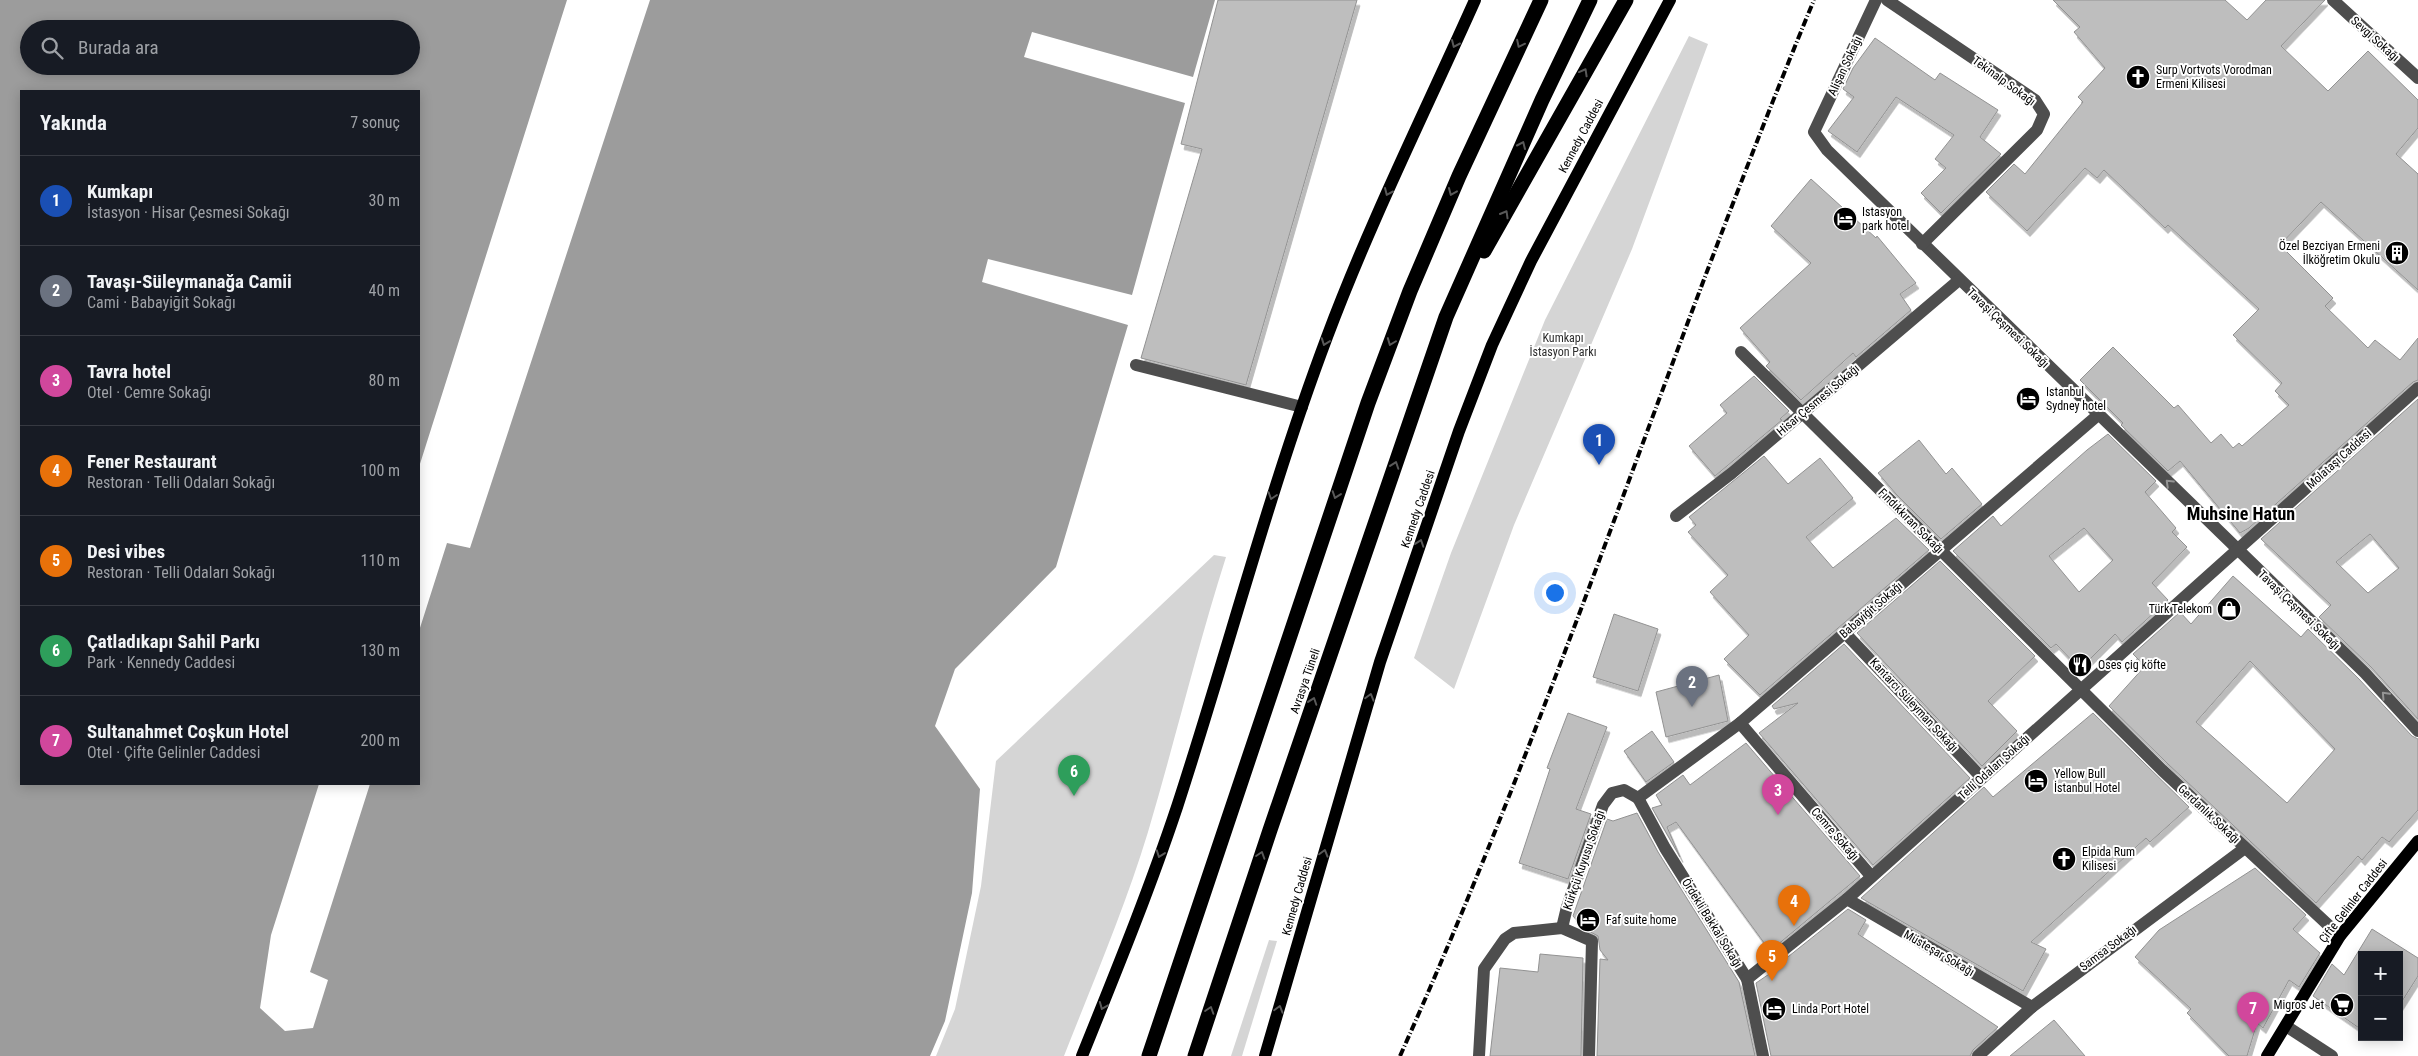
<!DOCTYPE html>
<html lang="tr">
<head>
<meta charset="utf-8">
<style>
	body { margin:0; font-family:"Roboto Condensed",sans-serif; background:#20242c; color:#f1f3f6 }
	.controls { position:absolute; right:15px; bottom:15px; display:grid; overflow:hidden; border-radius:0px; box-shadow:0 2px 12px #0003 }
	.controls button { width:45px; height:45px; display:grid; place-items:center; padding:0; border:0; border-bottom:1px solid #363941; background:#171b24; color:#f1f3f6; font:25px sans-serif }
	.you { position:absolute; left:1554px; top:592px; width:18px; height:18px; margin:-12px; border:4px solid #fff; border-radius:50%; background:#1a73e8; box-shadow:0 0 0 8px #1a73e833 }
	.badge { display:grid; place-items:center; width:32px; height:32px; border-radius:50%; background:#ea580c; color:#fff; font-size:16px; font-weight:700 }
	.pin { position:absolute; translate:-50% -41px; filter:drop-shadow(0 1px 2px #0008) }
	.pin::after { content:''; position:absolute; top:26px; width:18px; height:15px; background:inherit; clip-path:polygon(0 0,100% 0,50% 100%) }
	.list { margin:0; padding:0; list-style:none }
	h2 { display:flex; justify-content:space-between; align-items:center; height:65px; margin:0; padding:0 20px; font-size:21px }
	h2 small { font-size:16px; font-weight:400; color:#9ea1a6 }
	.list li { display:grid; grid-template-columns:32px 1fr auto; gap:15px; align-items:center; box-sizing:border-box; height:90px; padding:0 20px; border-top:1px solid #363941 }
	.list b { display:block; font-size:19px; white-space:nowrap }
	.list p { margin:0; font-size:16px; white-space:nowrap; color:#9ea1a6 }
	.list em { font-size:16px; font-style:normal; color:#9ea1a6 }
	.icon { flex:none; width:28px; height:28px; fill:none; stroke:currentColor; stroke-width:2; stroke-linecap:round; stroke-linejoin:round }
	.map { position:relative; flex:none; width:2418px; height:1056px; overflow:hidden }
	.search { position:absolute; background:#171b24; box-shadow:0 2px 12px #0003; left:20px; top:20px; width:400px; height:55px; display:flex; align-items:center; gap:12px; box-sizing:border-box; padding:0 18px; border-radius:28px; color:#9ea1a6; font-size:19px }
	.panel { position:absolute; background:#171b24; box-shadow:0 2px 12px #0003; left:20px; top:90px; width:400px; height:695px; border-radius:0px }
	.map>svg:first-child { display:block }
	.green { fill:#d5d5d5 }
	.water { fill:#9c9c9c; fill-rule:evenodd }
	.building { fill:#bebebe; stroke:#929292; fill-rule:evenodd; filter:url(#shadow) }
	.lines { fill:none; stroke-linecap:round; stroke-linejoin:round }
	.minor { stroke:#4e4e4e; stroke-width:12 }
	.major { stroke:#000; stroke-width:12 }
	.highway { stroke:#000; stroke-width:15 }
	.rail { stroke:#000; stroke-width:4; stroke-dasharray:8 2.5 1 2.5; stroke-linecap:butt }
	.oneway { stroke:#595959 }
	.oneway2 { stroke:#959595 }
	.labels { text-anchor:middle; stroke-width:4; stroke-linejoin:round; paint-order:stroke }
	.street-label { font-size:12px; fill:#000; stroke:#fff }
	.poi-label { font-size:12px; fill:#000; stroke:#fff; text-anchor:start }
	.park-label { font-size:12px; fill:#2c2c2c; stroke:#fff }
	.district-label { font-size:18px; font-weight:bold; fill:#000; stroke:#fff }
</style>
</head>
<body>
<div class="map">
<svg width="2418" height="1056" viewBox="0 0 2418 1056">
	<defs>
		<filter id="shadow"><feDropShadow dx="3" dy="5.5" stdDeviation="0" flood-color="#0004"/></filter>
	</defs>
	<rect width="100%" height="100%" fill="#fff"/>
	<!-- green -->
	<g class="green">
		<polygon points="1689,36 1708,44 1632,249 1514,525 1454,689 1414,658 1451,553 1545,320"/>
		<path d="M1214,555l12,2c-29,91 -51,184 -78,275 -23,76 -55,150 -84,224h-128l19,-47 10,-47 16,-76 15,-125z"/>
		<polygon points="1269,940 1277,941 1242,1056 1231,1056"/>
	</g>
	<!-- water -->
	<path class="water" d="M0,0h567l-148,467v-376h-398v693h298l-48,151 -11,73 25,23 28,-3 15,-48 -18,-8 60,-188h49v-153l28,-88 23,5 180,-548h565l-22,77 -161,-45 -8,25 161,46 -53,192 -144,-36 -6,23 146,43 -72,242 -101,102 -20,57 45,63 -8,104 -27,128 -15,35h-930zM29,29h382v37h-382z"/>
	<!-- building -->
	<g class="building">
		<polygon points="1218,0 1357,0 1246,385 1141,358 1202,149 1181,144"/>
		<polygon points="2053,0 2225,0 2247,20 2266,0 2325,0 2281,46 2328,91 2368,51 2418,100 2418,128 2396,154 2418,174 2418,290 2321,202 2280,245 2333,298 2325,306 2368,348 2375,340 2400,360 2418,338 2418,380 2413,382 2249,528 2240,533 2180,461 2168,471 2121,425 2123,423 2080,380 2113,347 2174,408 2178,405 2211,443 2221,434 2233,448 2239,443 2242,446 2289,405 2275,391 2282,383 2233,335 2259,309 2168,225 2165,228 2104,170 2097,178 2085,168 2027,231 1986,192 2014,164 2025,174 2083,102 2078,97 2105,68 2074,32 2080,27"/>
		<polygon points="1875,38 1935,80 1940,73 1998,110 1980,137 2001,154 1941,213 1921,193 1946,168 1935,159 1954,135 1896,97 1857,152 1828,131 1854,97 1843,89 1853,68"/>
		<polygon points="1811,179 1876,238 1877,236 1916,283 1900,294 1911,310 1856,357 1853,353 1801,400 1766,366 1770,362 1740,328 1811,263 1771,226"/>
		<polygon points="1754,376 1789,411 1780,419 1782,420 1715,476 1689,446 1727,413 1720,405"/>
		<path d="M2418,399v320l-47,-52 -52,-50 12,-12 -70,-66zM2370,534l29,34 -31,25 -32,-31z"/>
		<path d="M2108,434l48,47 -11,11 31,36 -4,4 15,15 -35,36 16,17 -46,42 -7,-8 -35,35 -24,-25 -5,4 -98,-97 40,-35 8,10 86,-76zM2084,528l29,32 -34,32 -30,-36z"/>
		<polygon points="1919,440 1946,474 1952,468 1982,504 1941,539 1896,494 1878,473"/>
		<polygon points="1764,456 1788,484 1820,458 1853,498 1806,537 1833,568 1896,518 1929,550 1760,695 1724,659 1749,635 1710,592 1728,575 1688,532 1696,525 1689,517"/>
		<polygon points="1940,561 2035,656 1988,701 2017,731 1982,766 1857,633"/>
		<path d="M2233,576l68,61 7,-8 51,50 53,57 6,3v71l-29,32 -7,-5 -20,23 -4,-4 -42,47 -148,-139 -59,-58 36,-40 -12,-12 47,-42 11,12zM2250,661l85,88 -48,54 -91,-81z"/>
		<polygon points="1614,614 1658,629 1638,691 1593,677"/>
		<polygon points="1844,644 1970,778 1873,865 1759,733 1798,703 1774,709 1772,706"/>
		<polygon points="1719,675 1728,721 1666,737 1656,692"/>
		<polygon points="1568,713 1607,727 1576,809 1591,814 1568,879 1519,863 1550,769 1547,768"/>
		<polygon points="2093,713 2189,807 2150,842 2146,838 2031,942 2046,949 2023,991 1861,898 1984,787 1993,797"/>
		<polygon points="1652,731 1674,762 1646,782 1624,751"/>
		<polygon points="1746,743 1860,876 1770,951 1676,822 1667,827 1680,857 1652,808 1662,805 1656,795 1683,775 1690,785"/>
		<polygon points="1637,813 1658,852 1739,982 1755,1056 1597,1056 1600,959 1608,960 1600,950 1598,936 1583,928 1573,916 1607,819 1613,821"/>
		<polygon points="2255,868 2306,915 2293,929 2320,953 2299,987 2289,980 2263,1028 2257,1023 2247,1056 2229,1056 2187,1013 2191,1009 2135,957 2159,930"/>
		<polygon points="1848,909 1866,920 1858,934 1998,1027 1973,1050 1970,1056 1771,1056 1756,983 1781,966 1779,964"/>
		<polygon points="2372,929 2418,958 2418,976 2399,1006 2399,955 2362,955 2362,1030 2313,996 2332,964 2344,975"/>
		<polygon points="1540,954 1583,958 1581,1056 1490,1056 1500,968 1538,972"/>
		<polygon points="2054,1020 2085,1056 2010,1056"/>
	</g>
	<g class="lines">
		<!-- minor -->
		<g class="minor">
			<polyline points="1876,0 1814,132 1827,150 2365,673 2418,731"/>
			<polyline points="1887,0 2035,100 2044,114 2037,130 1922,244"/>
			<polyline points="2333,0 2418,78"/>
			<polyline points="1741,352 2162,770 2340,936"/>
			<polyline points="1136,365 1302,407"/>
			<polyline points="1676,516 1732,473 1959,280"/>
			<polyline points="1845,633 1982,778"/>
			<polyline points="1740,723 1871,876"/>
			<polyline points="1638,798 1740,723 2098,415"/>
			<polyline points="1638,798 1665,848 1747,979 1763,1056"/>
			<polyline points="1847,899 2032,1007"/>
			<polyline points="1562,928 1567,907 1603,805 1612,793 1624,790 1638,798"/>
			<polyline points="1747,979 1847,899 2418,388"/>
			<polyline points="2286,1026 2332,1056"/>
			<polyline points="1479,1056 1484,969 1505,939 1514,933 1562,928 1592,941 1589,1056"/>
			<polyline points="1978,1056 2032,1007 2245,848"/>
		</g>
		<!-- major -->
		<g class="major">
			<path d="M1082,1056c33,-82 67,-165 95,-249 51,-156 92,-316 150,-470 43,-115 98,-225 148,-337"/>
			<polyline points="1265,1056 1380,662 1459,431 1492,345 1531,261 1670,0"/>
			<polyline points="2267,1056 2340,936 2418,841"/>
		</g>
		<!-- highway -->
		<g class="highway">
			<polyline points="1484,251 1626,0"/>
			<polyline points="1149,1056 1368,403 1410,291 1459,176 1541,0"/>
			<polyline points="1195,1056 1270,830 1446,317 1542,100 1590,0"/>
		</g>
		<!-- rail -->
		<path class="rail" d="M1400,1056c155,-345 269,-707 414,-1056"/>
	</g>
	<!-- one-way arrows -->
	<defs><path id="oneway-chevron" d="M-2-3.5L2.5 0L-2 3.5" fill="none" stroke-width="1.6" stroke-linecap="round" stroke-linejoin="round" transform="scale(1.25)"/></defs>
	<g class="oneway">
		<use href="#oneway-chevron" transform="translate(1455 44) rotate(114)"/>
		<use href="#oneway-chevron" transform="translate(1520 44) rotate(116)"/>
		<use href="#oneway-chevron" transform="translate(1584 72) rotate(-61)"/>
		<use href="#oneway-chevron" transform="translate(1522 145) rotate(-66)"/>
		<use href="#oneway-chevron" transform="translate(1388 192) rotate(114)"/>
		<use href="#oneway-chevron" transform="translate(1452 192) rotate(113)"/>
		<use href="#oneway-chevron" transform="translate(1505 214) rotate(-60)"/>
		<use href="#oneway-chevron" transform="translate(1325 342) rotate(110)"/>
		<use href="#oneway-chevron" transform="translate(1391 342) rotate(111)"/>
		<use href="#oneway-chevron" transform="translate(1395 465) rotate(-71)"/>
		<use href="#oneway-chevron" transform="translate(1336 495) rotate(109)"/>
		<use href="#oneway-chevron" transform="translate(1272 496) rotate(108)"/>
		<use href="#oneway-chevron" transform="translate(1420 543) rotate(-71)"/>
		<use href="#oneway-chevron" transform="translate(1370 697) rotate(-74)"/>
		<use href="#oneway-chevron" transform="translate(1313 701) rotate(-71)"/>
		<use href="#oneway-chevron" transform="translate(1324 853) rotate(-74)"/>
		<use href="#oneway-chevron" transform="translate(1160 854) rotate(110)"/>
		<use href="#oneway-chevron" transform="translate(1261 855) rotate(-72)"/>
		<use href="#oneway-chevron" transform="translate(1103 1006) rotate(112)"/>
		<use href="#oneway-chevron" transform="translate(1279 1009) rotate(-74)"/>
		<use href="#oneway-chevron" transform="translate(1210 1010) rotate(-72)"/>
	</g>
	<g class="oneway2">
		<use href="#oneway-chevron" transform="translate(2169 483) rotate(-136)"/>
		<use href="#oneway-chevron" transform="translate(2385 695) rotate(-133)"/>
	</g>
	<!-- icons -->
	<defs>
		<g id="church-disc" transform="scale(1.25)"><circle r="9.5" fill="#000" stroke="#fff"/><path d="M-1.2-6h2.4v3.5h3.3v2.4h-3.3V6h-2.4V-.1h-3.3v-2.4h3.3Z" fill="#fff"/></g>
		<g id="hotel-disc" transform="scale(1.25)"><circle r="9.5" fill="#000" stroke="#fff"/><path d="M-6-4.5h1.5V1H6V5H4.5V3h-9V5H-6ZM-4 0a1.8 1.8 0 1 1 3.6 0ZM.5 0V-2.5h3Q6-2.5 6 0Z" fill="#fff"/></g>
		<g id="building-disc" transform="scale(1.25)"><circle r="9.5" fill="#000" stroke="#fff"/><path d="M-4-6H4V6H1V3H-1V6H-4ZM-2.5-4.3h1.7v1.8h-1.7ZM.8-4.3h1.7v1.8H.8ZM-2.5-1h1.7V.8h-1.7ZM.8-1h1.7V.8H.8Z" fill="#fff"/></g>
		<g id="shop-disc" transform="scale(1.25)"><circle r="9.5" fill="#000" stroke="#fff"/><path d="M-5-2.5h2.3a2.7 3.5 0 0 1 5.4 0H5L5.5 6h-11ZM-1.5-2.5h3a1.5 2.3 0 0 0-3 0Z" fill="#fff"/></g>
		<g id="restaurant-disc" transform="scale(1.25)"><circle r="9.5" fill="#000" stroke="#fff"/><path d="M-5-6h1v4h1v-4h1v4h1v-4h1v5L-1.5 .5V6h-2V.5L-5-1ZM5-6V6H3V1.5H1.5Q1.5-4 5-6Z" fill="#fff"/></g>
		<g id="supermarket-disc" transform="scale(1.25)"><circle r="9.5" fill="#000" stroke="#fff"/><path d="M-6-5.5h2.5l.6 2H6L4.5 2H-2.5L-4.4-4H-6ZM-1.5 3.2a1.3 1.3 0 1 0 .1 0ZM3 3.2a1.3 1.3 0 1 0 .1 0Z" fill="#fff"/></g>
	</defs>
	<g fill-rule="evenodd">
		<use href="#church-disc" x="2138" y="77"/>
		<use href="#hotel-disc" x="1845" y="219"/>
		<use href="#building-disc" x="2397" y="253"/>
		<use href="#hotel-disc" x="2028" y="399"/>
		<use href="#shop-disc" x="2229" y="609"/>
		<use href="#restaurant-disc" x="2080" y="665"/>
		<use href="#hotel-disc" x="2036" y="781"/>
		<use href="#church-disc" x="2064" y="859"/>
		<use href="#hotel-disc" x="1588" y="920"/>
		<use href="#supermarket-disc" x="2342" y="1005"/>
		<use href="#hotel-disc" x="1774" y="1009"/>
	</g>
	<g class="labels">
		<!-- street labels -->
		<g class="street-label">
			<text transform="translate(2375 39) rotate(42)" y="4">Sevgi Sokağı</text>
			<text transform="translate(1845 66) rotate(-65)" y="4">Alişan Sokağı</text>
			<text transform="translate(2004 81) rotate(36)" y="4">Tekinalp Sokağı</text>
			<text transform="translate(1581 136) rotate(-62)" y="4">Kennedy Caddesi</text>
			<text transform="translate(2008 328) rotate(44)" y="4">Tavaşi Çeşmesi Sokağı</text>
			<text transform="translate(1818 400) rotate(-40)" y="4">Hisar Çesmesi Sokağı</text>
			<text transform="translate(2339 459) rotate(-42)" y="4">Molataşı Caddesi</text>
			<text transform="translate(1418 509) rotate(-71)" y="4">Kennedy Caddesi</text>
			<text transform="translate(1911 521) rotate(45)" y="4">Fındıkkıran Sokağı</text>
			<text transform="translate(1871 610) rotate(-41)" y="4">Babayiğit Sokağı</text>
			<text transform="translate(2299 610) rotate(44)" y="4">Tavaşi Çeşmesi Sokağı</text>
			<text transform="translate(1305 681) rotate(-71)" y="4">Avrasya Tüneli</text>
			<text transform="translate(1914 705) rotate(47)" y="4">Kantarcı Süleyman Sokağı</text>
			<text transform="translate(1994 767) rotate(-42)" y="4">Telli Odaları Sokağı</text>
			<text transform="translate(2209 814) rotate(43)" y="4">Gerdanlık Sokağı</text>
			<text transform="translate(1835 834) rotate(49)" y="4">Cemre Sokağı</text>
			<text transform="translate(1584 860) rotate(-71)" y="4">Kürkçü Kuyusu Sokağı</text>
			<text transform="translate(1297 896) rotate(-74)" y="4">Kennedy Caddesi</text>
			<text transform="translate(2353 901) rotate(-52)" y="4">Çifte Gelinler Caddesi</text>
			<text transform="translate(1712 923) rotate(58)" y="4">Ördekli Bakkal Sokağı</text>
			<text transform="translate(2108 948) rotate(-37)" y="4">Samsa Sokağı</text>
			<text transform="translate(1939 953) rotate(30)" y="4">Müsteşar Sokağı</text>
		</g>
		<!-- poi labels -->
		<g class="poi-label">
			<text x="2156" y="74">Surp Vortvots Vorodman<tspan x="2156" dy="14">Ermeni Kilisesi</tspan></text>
			<text x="1862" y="216">Istasyon<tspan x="1862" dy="14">park hotel</tspan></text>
			<text x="2380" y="250" text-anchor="end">Özel Bezciyan Ermeni<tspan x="2380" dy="14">İlköğretim Okulu</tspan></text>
			<text x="2046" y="396">Istanbul<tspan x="2046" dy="14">Sydney hotel</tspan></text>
			<text x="2212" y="613" text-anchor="end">Türk Telekom</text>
			<text x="2098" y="669">Oses çig köfte</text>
			<text x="2054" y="778">Yellow Bull<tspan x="2054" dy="14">İstanbul Hotel</tspan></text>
			<text x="2082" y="856">Elpida Rum<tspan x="2082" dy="14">Kilisesi</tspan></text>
			<text x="1606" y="924">Faf suite home</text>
			<text x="2324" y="1009" text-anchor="end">Migros Jet</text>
			<text x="1792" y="1013">Linda Port Hotel</text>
		</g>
		<!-- park labels -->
		<g class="park-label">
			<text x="1563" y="342">Kumkapı<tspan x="1563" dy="14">İstasyon Parkı</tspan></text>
		</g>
		<!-- district labels -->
		<g class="district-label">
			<text x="2241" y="520">Muhsine Hatun</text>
		</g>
	</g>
</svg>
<div class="controls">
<button>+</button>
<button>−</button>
</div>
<div class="you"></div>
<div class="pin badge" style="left:1599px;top:465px;background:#1a4fb4">1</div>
<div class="pin badge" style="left:1692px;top:707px;background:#6b7280">2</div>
<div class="pin badge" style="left:1778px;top:815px;background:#d1479c">3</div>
<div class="pin badge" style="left:1794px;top:926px;background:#e8710a">4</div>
<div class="pin badge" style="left:1772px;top:981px;background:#e8710a">5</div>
<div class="pin badge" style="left:1074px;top:796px;background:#2e9e5b">6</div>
<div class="pin badge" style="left:2253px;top:1033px;background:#d1479c">7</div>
<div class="search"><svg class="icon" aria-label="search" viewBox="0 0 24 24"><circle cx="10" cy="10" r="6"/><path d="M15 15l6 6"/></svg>Burada ara</div>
<section class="panel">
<h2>Yakında<small>7 sonuç</small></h2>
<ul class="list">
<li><span class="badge" style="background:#1a4fb4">1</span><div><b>Kumkapı</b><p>İstasyon · Hisar Çesmesi Sokağı</p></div><em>30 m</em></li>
<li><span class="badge" style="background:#6b7280">2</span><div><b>Tavaşı-Süleymanağa Camii</b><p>Cami · Babayiğit Sokağı</p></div><em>40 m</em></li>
<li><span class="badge" style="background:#d1479c">3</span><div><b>Tavra hotel</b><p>Otel · Cemre Sokağı</p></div><em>80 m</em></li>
<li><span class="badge" style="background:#e8710a">4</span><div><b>Fener Restaurant</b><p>Restoran · Telli Odaları Sokağı</p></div><em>100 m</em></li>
<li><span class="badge" style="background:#e8710a">5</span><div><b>Desi vibes</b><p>Restoran · Telli Odaları Sokağı</p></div><em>110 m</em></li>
<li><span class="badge" style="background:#2e9e5b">6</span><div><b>Çatladıkapı Sahil Parkı</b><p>Park · Kennedy Caddesi</p></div><em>130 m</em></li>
<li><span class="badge" style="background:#d1479c">7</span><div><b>Sultanahmet Coşkun Hotel</b><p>Otel · Çifte Gelinler Caddesi</p></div><em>200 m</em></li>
</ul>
</section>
</div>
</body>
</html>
